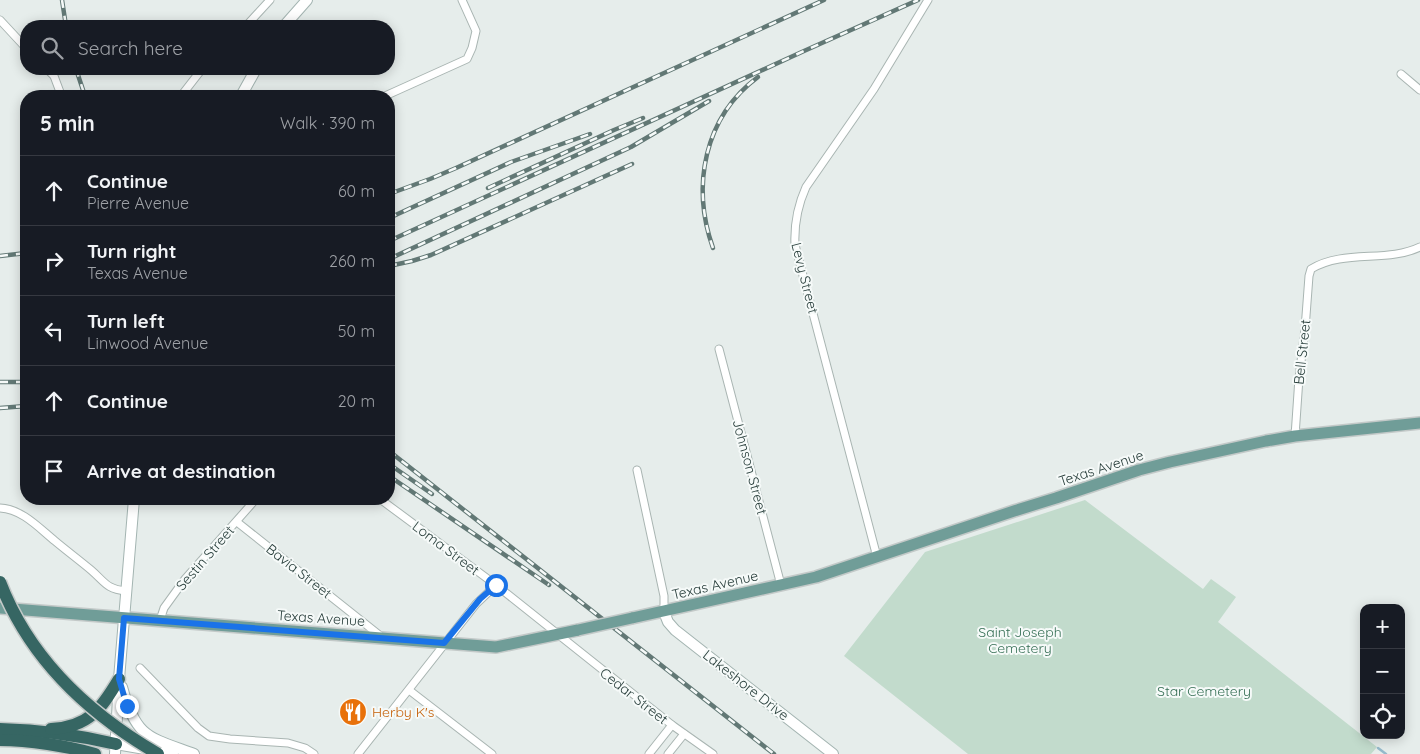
<!DOCTYPE html>
<html lang="en">
<head>
<meta charset="utf-8">
<style>
	body { margin:0; font-family:Quicksand,sans-serif; background:#242831; color:#f1f3f6 }
	.controls { position:absolute; right:15px; bottom:15px; display:grid; overflow:hidden; border-radius:10px; box-shadow:0 2px 12px #0003 }
	.controls button { width:45px; height:45px; display:grid; place-items:center; padding:0; border:0; border-bottom:1px solid #363941; background:#171b24; color:#f1f3f6; font:25px sans-serif }
	.stop { position:absolute; width:15px; height:15px; margin:-11px; border:4px solid #1a73e8; border-radius:50%; background:#fff }
	.stop.end { background:#1a73e8; border-color:#fff; box-shadow:0 1px 5px #0008 }
	.list { margin:0; padding:0; list-style:none }
	h2 { display:flex; justify-content:space-between; align-items:center; height:65px; margin:0; padding:0 20px; font-size:21px }
	h2 small { font-size:16px; font-weight:400; color:#9ea1a6 }
	.list li { display:grid; grid-template-columns:32px 1fr auto; gap:15px; align-items:center; box-sizing:border-box; height:70px; padding:0 20px; border-top:1px solid #363941 }
	.list b { display:block; font-size:19px; white-space:nowrap }
	.list p { margin:0; font-size:16px; white-space:nowrap; color:#9ea1a6 }
	.list em { font-size:16px; font-style:normal; color:#9ea1a6 }
	.icon { flex:none; width:28px; height:28px; fill:none; stroke:currentColor; stroke-width:2; stroke-linecap:round; stroke-linejoin:round }
	.map { position:relative; flex:none; width:1420px; height:754px; overflow:hidden }
	.search { position:absolute; background:#171b24; box-shadow:0 2px 12px #0003; left:20px; top:20px; width:375px; height:55px; display:flex; align-items:center; gap:12px; box-sizing:border-box; padding:0 18px; border-radius:20px; color:#9ea1a6; font-size:19px }
	.panel { position:absolute; background:#171b24; box-shadow:0 2px 12px #0003; left:20px; top:90px; width:375px; height:415px; border-radius:20px }
	.map>svg:first-child { display:block }
	.green { fill:#c2dbcc }
	.lines { fill:none; stroke-linecap:round; stroke-linejoin:round }
	.stream { stroke:#95bacb; stroke-width:2.5 }
	.minor-casing { stroke:#a9b5b2; stroke-width:9 }
	.secondary-casing { stroke:#a3b4b1; stroke-width:12 }
	.primary-casing { stroke:#c3c9c8; stroke-width:14 }
	.motorway-casing { stroke:#c3c9c8; stroke-width:15 }
	.minor { stroke:#fff; stroke-width:7 }
	.secondary { stroke:#fff; stroke-width:10 }
	.primary { stroke:#709d98; stroke-width:11 }
	.motorway { stroke:#366663; stroke-width:12 }
	.rail-casing { stroke:#627875; stroke-width:4.5 }
	.rail { stroke:#f6faf9; stroke-width:2.5; stroke-dasharray:8; stroke-linecap:butt }
	.primary-bridge-casing { stroke:#c3c9c8; stroke-width:14; stroke-linecap:butt }
	.motorway-bridge-casing { stroke:#c3c9c8; stroke-width:15; stroke-linecap:butt }
	.primary-bridge { stroke:#709d98; stroke-width:11 }
	.motorway-bridge { stroke:#366663; stroke-width:12 }
	.route { stroke:#1a73e8; stroke-width:6 }
	.labels { text-anchor:middle; stroke-width:4; stroke-linejoin:round; paint-order:stroke }
	.street-label { font-size:14px; fill:#273d3a; stroke:#f6faf9 }
	.park-label { font-size:14px; fill:#366f55; stroke:#f6faf9 }
	.food-label { font-size:14px; fill:#c56008; stroke:#f6faf9; text-anchor:start }
</style>
</head>
<body>
<div class="map">
<svg width="1420" height="754" viewBox="0 0 1420 754">
	<rect width="100%" height="100%" fill="#e6edeb"/>
	<!-- green -->
	<polygon class="green" points="1085,500 1203,589 1211,579 1236,597 1218,622 1377,747 1371,754 968,754 844,656 925,552"/>
	<g class="lines">
		<!-- stream -->
		<polyline class="stream" points="1378,748 1386,754"/>
		<!-- minor casing -->
		<g class="minor-casing">
			<g id="minor">
				<polyline points="0,20 26,48"/>
				<polyline points="246,26 270,0"/>
				<polyline points="47,69 54,76 60,92 56,96"/>
				<polyline points="1401,74 1420,90"/>
				<polyline points="181,96 202,69"/>
				<polyline points="385,96 467,59 472,48 476,31 462,0"/>
				<polyline points="719,349 781,585"/>
				<path d="M1295,436l4,-58 6,-49 4,-53 2,-7c33,-20 76,-6 109,-22"/>
				<polyline points="637,470 664,596 664,612"/>
				<polyline points="380,499 496,585 672,725 713,754"/>
				<path d="M0,508c22,1 39,20 55,33 12,10 24,19 36,29 14,12 15,19 35,21"/>
				<polyline points="237,522 383,638"/>
				<path d="M877,557l-82,-312c-1,-21 2,-38 11,-58l68,-98 54,-89"/>
				<polyline points="160,620 164,608 185,579 256,499"/>
				<polyline points="140,668 198,728 209,736 230,739 288,743 305,748 314,754"/>
				<polyline points="409,690 492,754"/>
				<polyline points="358,754 476,604 496,585"/>
				<polyline points="649,754 672,725"/>
				<polyline points="668,754 684,734"/>
			</g>
		</g>
		<!-- secondary casing -->
		<g class="secondary-casing">
			<g id="secondary">
				<polyline points="284,26 307,0"/>
				<polyline points="241,96 256,69"/>
				<polyline points="664,612 668,622 675,630 833,754"/>
				<path d="M122,687c14,51 26,50 72,67"/>
				<polyline points="116,744 173,754"/>
				<polyline points="115,754 119,679 134,499"/>
			</g>
		</g>
		<!-- primary casing -->
		<g class="primary-casing">
			<g id="primary">
				<polyline points="0,608 496,647 578,630"/>
				<polyline points="632,618 816,577 1014,511 1056,498 1139,470 1170,462 1266,441 1295,436 1420,423"/>
			</g>
		</g>
		<!-- motorway casing -->
		<g class="motorway-casing">
			<g id="motorway">
				<path d="M0,729c38,1 78,6 116,15"/>
				<path d="M51,729c38,-2 50,-20 68,-50"/>
				<path d="M0,740c29,0 67,6 95,14"/>
			</g>
		</g>
		<!-- minor -->
		<use href="#minor" class="minor"/>
		<!-- secondary -->
		<use href="#secondary" class="secondary"/>
		<!-- primary -->
		<use href="#primary" class="primary"/>
		<!-- motorway -->
		<use href="#motorway" class="motorway"/>
		<!-- rail casing -->
		<g class="rail-casing">
			<g id="rail">
				<polyline points="62,0 66,26"/>
				<polyline points="76,69 85,96"/>
				<polyline points="488,188 614,130 643,118"/>
				<polyline points="389,194 430,179 456,168 824,0"/>
				<polyline points="389,218 511,162 590,134"/>
				<polyline points="389,241 804,51 918,0"/>
				<path d="M713,248c-22,-62 -9,-131 45,-171"/>
				<polyline points="0,256 26,253"/>
				<polyline points="389,259 631,147 709,101"/>
				<polyline points="389,266 412,261 431,255 632,164"/>
				<polyline points="0,382 26,382"/>
				<polyline points="0,408 26,406"/>
				<polyline points="389,451 774,754"/>
				<polyline points="389,464 432,494"/>
				<polyline points="389,476 549,585"/>
			</g>
		</g>
		<!-- rail -->
		<use href="#rail" class="rail"/>
		<!-- primary-bridge casing -->
		<g class="primary-bridge-casing">
			<polyline id="primary-bridge" points="578,630 632,618"/>
		</g>
		<!-- motorway-bridge casing -->
		<g class="motorway-bridge-casing">
			<path id="motorway-bridge" d="M0,582c29,76 89,132 158,172"/>
		</g>
		<!-- primary-bridge -->
		<use href="#primary-bridge" class="primary-bridge"/>
		<!-- motorway-bridge -->
		<use href="#motorway-bridge" class="motorway-bridge"/>
	</g>
	<g class="lines">
		<!-- route -->
		<polyline class="route" points="127,706 119,679 124,618 444,643 480,599 496,585"/>
	</g>
	<!-- icons -->
	<defs>
		<g id="restaurant-disc" transform="scale(1.4375)"><circle r="9.5" fill="#e8710a" stroke="#f6faf9"/><path d="M-5-6h1v4h1v-4h1v4h1v-4h1v5L-1.5 .5V6h-2V.5L-5-1ZM5-6V6H3V1.5H1.5Q1.5-4 5-6Z" fill="#fff"/></g>
	</defs>
	<g fill-rule="evenodd">
		<use href="#restaurant-disc" x="353" y="712"/>
	</g>
	<g class="labels">
		<!-- street labels -->
		<g class="street-label">
			<text transform="translate(805 278) rotate(76)" y="5">Levy Street</text>
			<text transform="translate(1302 352) rotate(-84)" y="5">Bell Street</text>
			<text transform="translate(750 467) rotate(75)" y="5">Johnson Street</text>
			<text transform="translate(1101 468) rotate(-18)" y="5">Texas Avenue</text>
			<text transform="translate(446 548) rotate(37)" y="5">Loma Street</text>
			<text transform="translate(205 558) rotate(-49)" y="5">Sestin Street</text>
			<text transform="translate(299 571) rotate(38)" y="5">Bavia Street</text>
			<text transform="translate(715 585) rotate(-13)" y="5">Texas Avenue</text>
			<text transform="translate(321 618) rotate(4)" y="5">Texas Avenue</text>
			<text transform="translate(746 685) rotate(38)" y="5">Lakeshore Drive</text>
			<text transform="translate(634 696) rotate(38)" y="5">Cedar Street</text>
		</g>
		<!-- park labels -->
		<g class="park-label">
			<text x="1020" y="637">Saint Joseph<tspan x="1020" dy="16">Cemetery</tspan></text>
			<text x="1204" y="696">Star Cemetery</text>
		</g>
		<!-- food labels -->
		<g class="food-label">
			<text x="372" y="717">Herby K's</text>
		</g>
	</g>
</svg>
<div class="controls">
<button>+</button>
<button>−</button>
<button><svg class="icon" aria-label="locate" viewBox="0 0 24 24"><circle cx="12" cy="12" r="6"/><path d="M12 2v4M12 18v4M2 12h4M18 12h4"/></svg></button>
</div>
<div class="stop" style="left:496px;top:585px"></div>
<div class="stop end" style="left:127px;top:706px"></div>
<div class="search"><svg class="icon" aria-label="search" viewBox="0 0 24 24"><circle cx="10" cy="10" r="6"/><path d="M15 15l6 6"/></svg>Search here</div>
<section class="panel">
<h2>5 min<small>Walk · 390 m</small></h2>
<ul class="list">
<li><svg class="icon" aria-label="ahead" viewBox="0 0 24 24"><path d="M12 20V5M6 11l6-6 6 6"/></svg><div><b>Continue</b><p>Pierre Avenue</p></div><em>60 m</em></li>
<li><svg class="icon" aria-label="right" viewBox="0 0 24 24"><path d="M7 20v-9h11M14 6l5 5-5 5"/></svg><div><b>Turn right</b><p>Texas Avenue</p></div><em>260 m</em></li>
<li><svg class="icon" aria-label="left" viewBox="0 0 24 24"><path d="M17 20v-9H6M10 6l-5 5 5 5"/></svg><div><b>Turn left</b><p>Linwood Avenue</p></div><em>50 m</em></li>
<li><svg class="icon" aria-label="ahead" viewBox="0 0 24 24"><path d="M12 20V5M6 11l6-6 6 6"/></svg><div><b>Continue</b></div><em>20 m</em></li>
<li><svg class="icon" aria-label="arrive" viewBox="0 0 24 24"><path d="M6 21V4h12l-3 4 3 4H6"/></svg><div><b>Arrive at destination</b></div></li>
</ul>
</section>
</div>
</body>
</html>
